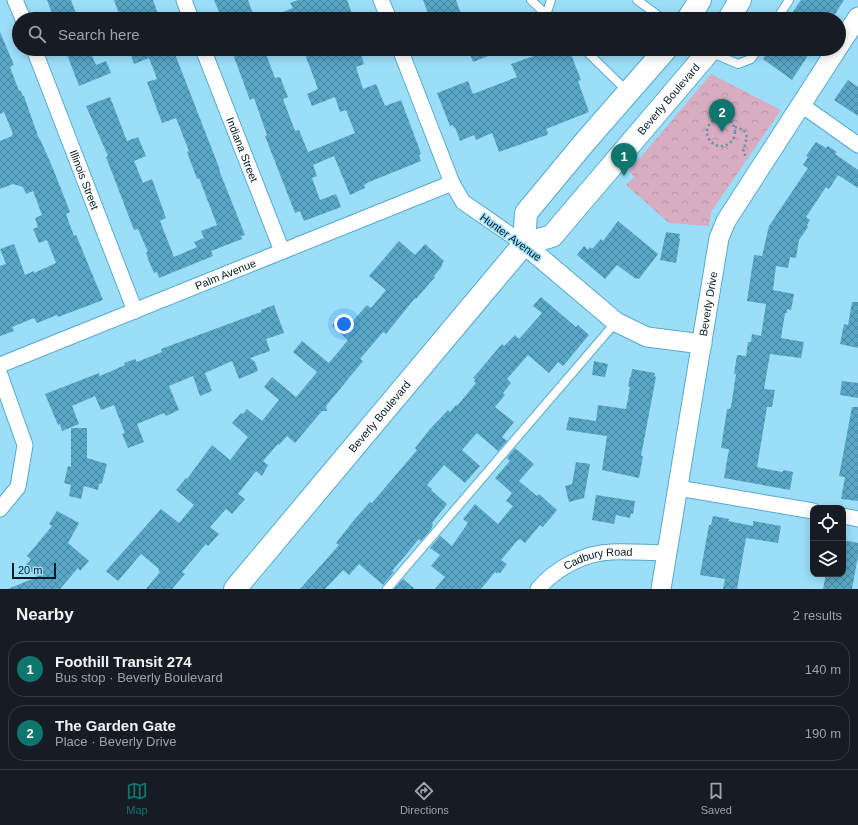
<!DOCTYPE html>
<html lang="en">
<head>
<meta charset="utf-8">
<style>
	body { margin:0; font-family:Arial,sans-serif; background:#20242c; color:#f1f3f6 }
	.controls { position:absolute; right:12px; bottom:12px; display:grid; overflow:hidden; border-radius:8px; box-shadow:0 2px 10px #0003 }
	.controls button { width:36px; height:36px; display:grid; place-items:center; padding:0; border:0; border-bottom:1px solid #363941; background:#171b24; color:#f1f3f6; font:20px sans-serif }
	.scale { position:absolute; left:12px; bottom:10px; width:44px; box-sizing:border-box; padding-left:4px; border:2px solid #001923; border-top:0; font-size:11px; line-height:14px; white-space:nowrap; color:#001923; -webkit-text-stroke:3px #9cdefa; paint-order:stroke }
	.you { position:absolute; left:344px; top:324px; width:14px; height:14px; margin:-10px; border:3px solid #fff; border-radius:50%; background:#1a73e8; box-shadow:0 0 0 6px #1a73e833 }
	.badge { display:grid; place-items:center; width:26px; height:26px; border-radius:50%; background:#0f766e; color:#fff; font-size:13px; font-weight:700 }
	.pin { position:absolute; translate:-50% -33px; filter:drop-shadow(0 1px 2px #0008) }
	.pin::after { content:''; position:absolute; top:21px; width:14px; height:12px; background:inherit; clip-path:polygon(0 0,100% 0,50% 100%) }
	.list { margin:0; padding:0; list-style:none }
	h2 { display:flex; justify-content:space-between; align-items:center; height:52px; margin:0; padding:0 16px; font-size:17px }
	h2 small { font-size:13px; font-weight:400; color:#9ea1a6 }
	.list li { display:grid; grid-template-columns:26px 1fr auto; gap:12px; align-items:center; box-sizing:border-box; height:56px; margin:0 8px 8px; padding:0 8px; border:1px solid #363941; border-radius:16px }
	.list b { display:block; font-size:15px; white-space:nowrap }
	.list p { margin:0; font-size:13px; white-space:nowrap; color:#9ea1a6 }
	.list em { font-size:13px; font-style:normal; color:#9ea1a6 }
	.icon { flex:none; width:22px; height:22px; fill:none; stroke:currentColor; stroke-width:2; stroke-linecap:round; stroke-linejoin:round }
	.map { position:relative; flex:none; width:858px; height:589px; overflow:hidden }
	.search { position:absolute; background:#171b24; box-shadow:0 2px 10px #0003; left:12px; right:12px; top:12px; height:44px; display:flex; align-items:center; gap:10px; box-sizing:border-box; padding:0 14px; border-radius:22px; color:#9ea1a6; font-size:15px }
	.sheet { height:180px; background:#171b24 }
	nav { display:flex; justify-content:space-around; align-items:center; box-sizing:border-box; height:56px; border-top:1px solid #363941; background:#171b24; font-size:11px; color:#9ea1a6 }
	nav a { display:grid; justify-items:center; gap:2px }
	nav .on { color:#0f766e }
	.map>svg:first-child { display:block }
	.park { fill:url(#park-crowns) }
	.building { fill:url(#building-cross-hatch) }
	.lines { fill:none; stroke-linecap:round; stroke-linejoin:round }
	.service-casing { stroke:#55abcd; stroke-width:10 }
	.minor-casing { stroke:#55abcd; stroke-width:17 }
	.tertiary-casing { stroke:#55abcd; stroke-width:21 }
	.secondary-casing { stroke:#55abcd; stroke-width:24 }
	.path { stroke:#5f91a5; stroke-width:2.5; stroke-dasharray:2 3; stroke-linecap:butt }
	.service { stroke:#fff; stroke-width:8 }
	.minor { stroke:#fff; stroke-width:15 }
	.tertiary { stroke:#fff; stroke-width:19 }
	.secondary { stroke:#fff; stroke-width:22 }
	.labels { text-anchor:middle; stroke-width:3; stroke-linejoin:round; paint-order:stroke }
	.street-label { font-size:11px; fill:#001923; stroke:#9cdefa }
</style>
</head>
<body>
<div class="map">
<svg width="858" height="589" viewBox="0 0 858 589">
	<defs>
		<pattern id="park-crowns" width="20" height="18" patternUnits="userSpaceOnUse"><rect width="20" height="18" fill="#d8adc2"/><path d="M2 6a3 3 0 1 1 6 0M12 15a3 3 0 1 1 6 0" fill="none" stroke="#b894a6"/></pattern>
		<pattern id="building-cross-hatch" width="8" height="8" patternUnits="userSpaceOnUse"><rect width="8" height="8" fill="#59a6c5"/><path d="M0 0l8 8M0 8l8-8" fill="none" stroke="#4786a0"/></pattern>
	</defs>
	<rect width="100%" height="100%" fill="#9cdefa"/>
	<!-- park -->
	<polygon class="park" points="711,74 781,110 711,212 709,226 669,223 626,185 634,177 629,171"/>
	<!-- building -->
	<g class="building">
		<polygon points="47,0 71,0 78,19 54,19"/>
		<polygon points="114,0 153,0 160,19 121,19"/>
		<polygon points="214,0 248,0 255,19 222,19"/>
		<polygon points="298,0 347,0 354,19 266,19 293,8 290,3"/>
		<polygon points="423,0 456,0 463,19 430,19"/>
		<polygon points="801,0 844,0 832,19 788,19"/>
		<polygon points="0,32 14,65 10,67 19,91 20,90 23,96 24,96 39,139 40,139 54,171 70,212 66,214 74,236 76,235 103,300 58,317 57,315 37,323 34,318 12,327 14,331 0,336 0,266 6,264 0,249 14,244 25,275 34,271 34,273 56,263 47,240 39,243 33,229 38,227 35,218 42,215 33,191 26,194 23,187 13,184 0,189 0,141 12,136 12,134 13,134 4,112 0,114"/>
		<polygon points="65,49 89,49 96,65 106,61 111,73 79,86"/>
		<polygon points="129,49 173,49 220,170 219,170 245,235 241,236 242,239 211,251 213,256 159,278 157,272 154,273 148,259 146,252 148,252 138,229 134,230 106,157 108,156 86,106 110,97 127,141 138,137 146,156 134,161 143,183 152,179 166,218 160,221 174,257 197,247 194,242 204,238 201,231 217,225 199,178 197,179 187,152 189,151 176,118 162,123 147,82 157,79 149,58 134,64"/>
		<polygon points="231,49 264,49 275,78 280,77 288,97 283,99 295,131 299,130 308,152 355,133 346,110 340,112 335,97 312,106 307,94 318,89 303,49 318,49 319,53 330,49 359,49 364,64 356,67 363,89 376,84 385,106 401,100 419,148 421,154 419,155 421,161 369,182 364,185 365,188 350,195 334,156 313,165 317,176 312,178 320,200 336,194 341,207 304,221 300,211 295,213 265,136 267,135 254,98 250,100"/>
		<polygon points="468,49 503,49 503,50 473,62"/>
		<polygon points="554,49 569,49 581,80 578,81 589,112 546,129 548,133 547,135 499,152 492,133 476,140 474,135 460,141 455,127 454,128 453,125 450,126 437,93 468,81 473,94 517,77 511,64"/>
		<polygon points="769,49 812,49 792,80 763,59"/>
		<polygon points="848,80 858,87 858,116 834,100"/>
		<polygon points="816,142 826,148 828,146 837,152 835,154 858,170 858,188 838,175 829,189 826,187 806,217 810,220 807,225 808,227 799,240 796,258 790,257 788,268 776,266 773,290 794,294 791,310 787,309 787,313 785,313 781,338 804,342 801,358 770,354 764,389 775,390 772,407 767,407 757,467 782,472 784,470 793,472 790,490 724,478 729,449 721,448 727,409 729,409 731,407 736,374 734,374 737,355 746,356 748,342 751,342 752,334 761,336 766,304 747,301 754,255 762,256 769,226 808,168 803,165 808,157 806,156"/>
		<polygon points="618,221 658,254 639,279 637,278 636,279 617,265 605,279 577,255 584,246 588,250 590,247 592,249 601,239 603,241"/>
		<polygon points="666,232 680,234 679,238 680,239 676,263 660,260"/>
		<polygon points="399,241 415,255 425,244 444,261 442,264 442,266 434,276 435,277 416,299 415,298 386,334 383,332 360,359 363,361 326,406 327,411 322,411 295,443 287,436 279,445 278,444 263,461 268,465 262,476 256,471 238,494 245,499 232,514 226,509 210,527 219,534 208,546 206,544 182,572 185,574 172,589 146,589 160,572 158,570 159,569 141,554 118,581 106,571 161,509 179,523 194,505 176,490 186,478 187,479 212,445 230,460 248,437 232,423 241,413 243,414 247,409 262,421 279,400 264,387 272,377 296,397 298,395 317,372 293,352 302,341 329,363 348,340 332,326 341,315 351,323 367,305 371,308 386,290 369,276"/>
		<polygon points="541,297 576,327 578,325 589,335 563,366 558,362 549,373 528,355 507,379 511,383 503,393 505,395 495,407 514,422 502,437 507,441 498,451 477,433 462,450 480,466 465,483 444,465 427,485 432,489 431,490 447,504 432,523 433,525 431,529 421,541 419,539 392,571 394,572 383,585 359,564 349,575 343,570 325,589 300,589 339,545 336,543 354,520 370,502 372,503 417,450 415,448 430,429 448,410 450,412 456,405 457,406 476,383 474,381 476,379 473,378 502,344 504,346 515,335 519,339 542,313 533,306"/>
		<polygon points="852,302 858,302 858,348 840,344 844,324 848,325"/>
		<polygon points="274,305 284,333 266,339 270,351 250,358 255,362 258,371 239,379 232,361 205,373 212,391 200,396 193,376 169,386 179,410 166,416 164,413 137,424 144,442 128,448 122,434 125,433 114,405 101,410 95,396 72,406 79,424 62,431 60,424 58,425 45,394 99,373 100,376 125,365 124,363 135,359 137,362 162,352 161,349 261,312 261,310"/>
		<polygon points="594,361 608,364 605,377 592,375"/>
		<polygon points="632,369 655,373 654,376 656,377 641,456 643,456 639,478 602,470 607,436 566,430 569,417 596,421 598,405 626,409 630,387 628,386 630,377 631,377"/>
		<polygon points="842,381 858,383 858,398 840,395"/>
		<polygon points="852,407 858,407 858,501 841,499 845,477 839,476"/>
		<polygon points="71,428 87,428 87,458 107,464 102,483 99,484 98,490 84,486 81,499 69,496 71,485 64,483 68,466 71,467"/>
		<polygon points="515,448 534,464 519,481 537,496 539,494 557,510 543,527 540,525 525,543 520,539 517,541 501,560 507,564 500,573 498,572 497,574 495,572 481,589 435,589 445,577 431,566 440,555 430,548 440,536 452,546 468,523 463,519 475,504 498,524 513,506 506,501 512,493 495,478 510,461 507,458"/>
		<polygon points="576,462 590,464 584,498 569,502 565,486 572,484"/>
		<polygon points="596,495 635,501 633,514 631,513 630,518 616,515 614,524 592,520"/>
		<polygon points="57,511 79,523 68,543 89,561 80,571 78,568 60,589 8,589 37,577 25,566 31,559 27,556 52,526 49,524"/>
		<polygon points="713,516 729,519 728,521 753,526 753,521 781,526 778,543 746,538 737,589 723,589 725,579 700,575 709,525 711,525"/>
		<polygon points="843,540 858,543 858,556 852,589 823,589 826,574 843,574"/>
		<polygon points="403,579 415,589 394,589"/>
	</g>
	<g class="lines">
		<!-- service casing -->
		<g class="service-casing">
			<g id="service">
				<polyline points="531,0 551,19"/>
				<polyline points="637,0 663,19"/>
				<polyline points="546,15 551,0"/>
				<polyline points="777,19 789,0"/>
				<polyline points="584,49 628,92"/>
				<polyline points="710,52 738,64 751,59 758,49"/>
				<polyline points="387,589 616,322"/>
			</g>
		</g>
		<!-- minor casing -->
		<g class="minor-casing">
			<g id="minor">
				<polyline points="15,0 23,19"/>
				<polyline points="184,0 191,19"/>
				<polyline points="381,0 389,19"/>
				<path id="s1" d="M34,49l101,262"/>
				<path id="s2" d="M203,49l79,202"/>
				<polyline points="400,49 452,183 463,202 524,244"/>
				<polyline points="800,104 858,145"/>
				<path id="s3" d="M0,365l452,-182"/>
				<polyline points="0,375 25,445 18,487 0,509"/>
				<polyline points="678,488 813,511"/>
				<polyline points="843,516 858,519"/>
				<path id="s4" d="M538,589c18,-21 46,-36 73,-37 18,-1 37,1 56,1"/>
			</g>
		</g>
		<!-- tertiary casing -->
		<g class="tertiary-casing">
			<g id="tertiary">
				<polyline points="839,46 858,17"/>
				<polyline points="524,244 616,322 647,337 702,344"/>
				<path id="s5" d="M661,589l58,-351 7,-17 111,-172"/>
			</g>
		</g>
		<!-- secondary casing -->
		<g class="secondary-casing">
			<g id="secondary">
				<polyline points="688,19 700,0"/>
				<polyline points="729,19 740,0"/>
				<polyline points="524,244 526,213 584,143 666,49"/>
				<path id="s6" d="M235,589l289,-345 28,-8 159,-187"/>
			</g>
		</g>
		<!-- path -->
		<g class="path">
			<circle cx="721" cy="132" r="14"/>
			<polyline points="735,127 744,130 747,137 743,152 747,158"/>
		</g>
		<!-- service -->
		<use href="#service" class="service"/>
		<!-- minor -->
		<use href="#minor" class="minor"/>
		<!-- tertiary -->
		<use href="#tertiary" class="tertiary"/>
		<!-- secondary -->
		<use href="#secondary" class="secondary"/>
	</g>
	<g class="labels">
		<!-- street labels -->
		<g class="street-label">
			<text dy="4" stroke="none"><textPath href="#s6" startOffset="659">Beverly Boulevard</textPath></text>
			<text dy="4" stroke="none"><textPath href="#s2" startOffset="108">Indiana Street</textPath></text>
			<text dy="4" stroke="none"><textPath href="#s1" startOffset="140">Illinois Street</textPath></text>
			<text transform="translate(511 237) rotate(36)" y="4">Hunter Avenue</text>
			<text dy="4" stroke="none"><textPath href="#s3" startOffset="243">Palm Avenue</textPath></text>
			<text dy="4" stroke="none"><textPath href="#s5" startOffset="289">Beverly Drive</textPath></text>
			<text dy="4" stroke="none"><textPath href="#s6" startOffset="225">Beverly Boulevard</textPath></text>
			<text dy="4" stroke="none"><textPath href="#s4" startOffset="70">Cadbury Road</textPath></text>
		</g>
	</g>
</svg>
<div class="controls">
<button><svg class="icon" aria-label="locate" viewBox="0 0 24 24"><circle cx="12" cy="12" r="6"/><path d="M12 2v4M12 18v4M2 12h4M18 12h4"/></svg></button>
<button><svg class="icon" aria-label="layers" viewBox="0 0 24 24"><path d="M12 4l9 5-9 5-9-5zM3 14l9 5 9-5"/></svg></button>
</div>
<div class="scale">20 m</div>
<div class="you"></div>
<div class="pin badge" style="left:624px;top:176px">1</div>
<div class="pin badge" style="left:722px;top:132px">2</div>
<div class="search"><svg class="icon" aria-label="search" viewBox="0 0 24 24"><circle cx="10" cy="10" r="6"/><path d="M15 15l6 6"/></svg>Search here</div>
</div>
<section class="sheet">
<h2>Nearby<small>2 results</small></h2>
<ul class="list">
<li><span class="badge">1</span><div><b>Foothill Transit 274</b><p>Bus stop · Beverly Boulevard</p></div><em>140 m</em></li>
<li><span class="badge">2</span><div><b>The Garden Gate</b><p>Place · Beverly Drive</p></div><em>190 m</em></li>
</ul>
</section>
<nav>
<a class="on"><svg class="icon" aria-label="map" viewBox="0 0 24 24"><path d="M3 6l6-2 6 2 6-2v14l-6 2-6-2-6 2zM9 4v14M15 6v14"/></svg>Map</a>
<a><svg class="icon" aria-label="directions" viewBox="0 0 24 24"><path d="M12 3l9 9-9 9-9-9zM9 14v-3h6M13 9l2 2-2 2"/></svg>Directions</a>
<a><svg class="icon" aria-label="saved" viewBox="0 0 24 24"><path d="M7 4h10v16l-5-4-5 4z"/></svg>Saved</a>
</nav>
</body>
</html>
